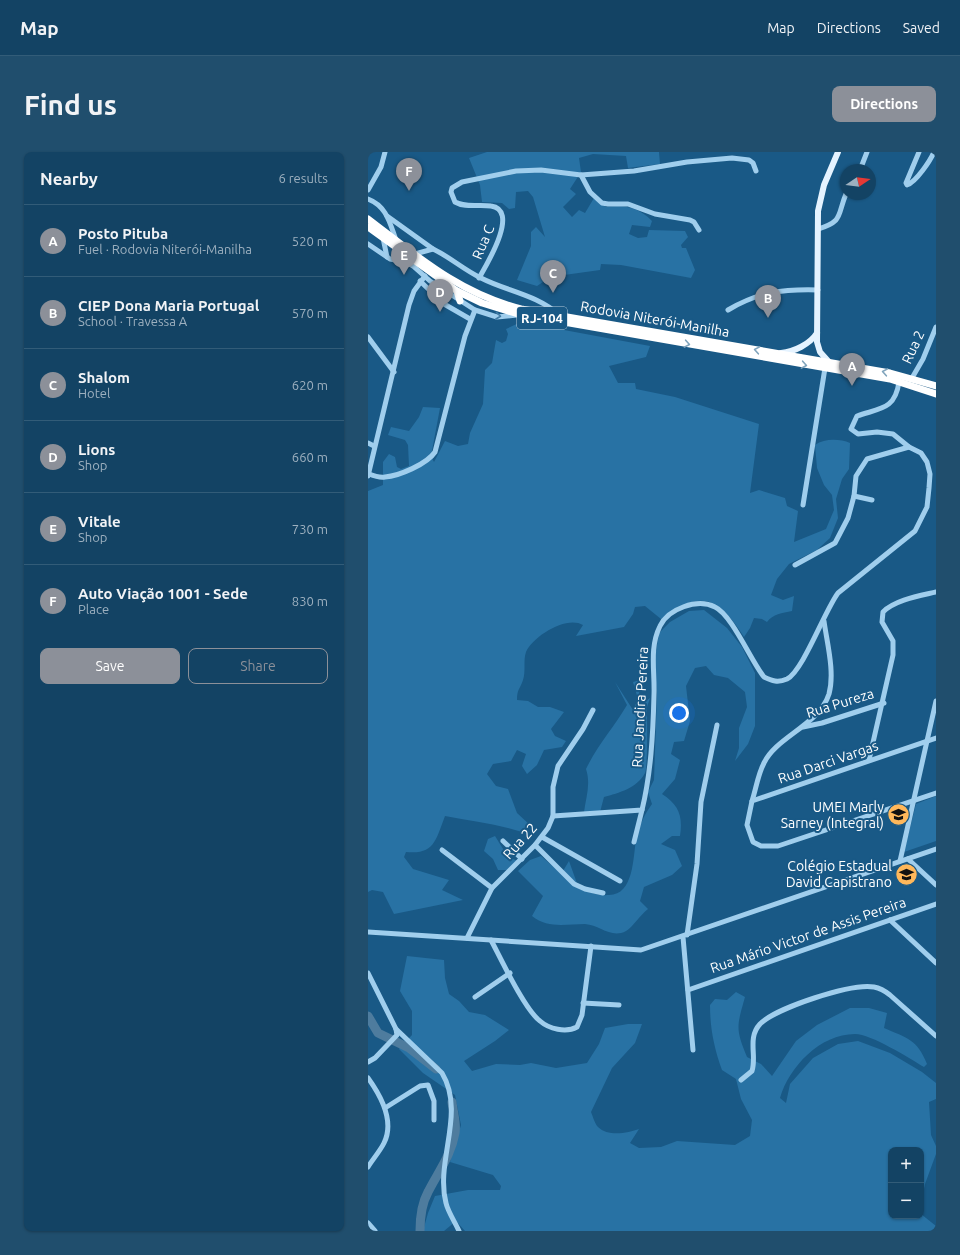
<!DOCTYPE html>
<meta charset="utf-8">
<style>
body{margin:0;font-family:Ubuntu,sans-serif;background:#204e6d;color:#f1f3f6}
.controls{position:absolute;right:12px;bottom:12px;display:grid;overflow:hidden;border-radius:8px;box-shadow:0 1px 3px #0004}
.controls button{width:36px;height:36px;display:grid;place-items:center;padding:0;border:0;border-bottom:1px solid #325c78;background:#134364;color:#f1f3f6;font:20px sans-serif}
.compass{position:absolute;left:472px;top:12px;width:36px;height:36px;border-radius:50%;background:#134364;box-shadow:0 1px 3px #0004;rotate:77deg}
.you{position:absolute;left:311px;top:561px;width:14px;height:14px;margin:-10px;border:3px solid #fff;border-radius:50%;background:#1a73e8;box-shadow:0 0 0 6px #1a73e833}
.badge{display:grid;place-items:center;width:26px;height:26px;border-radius:50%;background:#8c9099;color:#fff;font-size:13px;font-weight:700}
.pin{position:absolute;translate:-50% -33px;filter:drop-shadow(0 1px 2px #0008)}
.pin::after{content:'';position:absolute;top:21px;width:14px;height:12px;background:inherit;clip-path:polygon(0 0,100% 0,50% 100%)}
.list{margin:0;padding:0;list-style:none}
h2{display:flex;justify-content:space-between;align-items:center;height:52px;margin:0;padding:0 16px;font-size:17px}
h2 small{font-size:13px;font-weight:400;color:#9db0bf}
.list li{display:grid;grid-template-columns:26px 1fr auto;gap:12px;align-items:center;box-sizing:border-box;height:72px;padding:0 16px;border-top:1px solid #325c78}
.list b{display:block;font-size:15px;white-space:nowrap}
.list p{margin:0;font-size:13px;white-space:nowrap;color:#9db0bf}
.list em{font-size:13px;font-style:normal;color:#9db0bf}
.actions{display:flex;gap:8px;padding:12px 16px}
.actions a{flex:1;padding:9px 0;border:1px solid #8c9099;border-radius:8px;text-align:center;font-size:14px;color:#8c9099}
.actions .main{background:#8c9099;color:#fff}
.map{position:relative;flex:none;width:568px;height:1079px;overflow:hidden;border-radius:8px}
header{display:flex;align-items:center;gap:24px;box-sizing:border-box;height:56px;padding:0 20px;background:#134364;border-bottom:1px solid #325c78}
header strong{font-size:19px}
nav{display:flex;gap:22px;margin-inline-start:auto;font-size:14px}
.intro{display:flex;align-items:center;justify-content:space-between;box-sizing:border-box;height:96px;padding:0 24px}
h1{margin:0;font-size:28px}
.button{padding:10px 18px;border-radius:8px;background:#8c9099;color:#fff;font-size:14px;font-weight:700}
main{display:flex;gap:24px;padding:0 24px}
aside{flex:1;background:#134364;border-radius:8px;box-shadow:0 1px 3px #0004}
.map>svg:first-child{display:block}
.green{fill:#2872a4}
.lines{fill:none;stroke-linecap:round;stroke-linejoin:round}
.river{stroke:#4e7c9e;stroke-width:9}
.minor{stroke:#a0ceed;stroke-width:5}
.major{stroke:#e5f3ff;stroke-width:6}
.highway{stroke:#fff;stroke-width:7}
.oneway{stroke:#427ca5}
.oneway2{stroke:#80a4bc}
.labels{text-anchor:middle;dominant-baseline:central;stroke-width:4;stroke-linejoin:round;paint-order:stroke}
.shield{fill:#195986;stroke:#bacddb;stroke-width:1}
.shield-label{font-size:13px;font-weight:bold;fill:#fff}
.street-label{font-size:14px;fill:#fff;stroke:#195986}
.poi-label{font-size:14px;fill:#fff;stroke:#195986;text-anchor:end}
</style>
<header>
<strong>Map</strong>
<nav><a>Map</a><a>Directions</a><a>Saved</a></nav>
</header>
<div class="intro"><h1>Find us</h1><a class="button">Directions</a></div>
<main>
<aside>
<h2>Nearby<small>6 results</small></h2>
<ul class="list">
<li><span class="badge">A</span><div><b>Posto Pituba</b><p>Fuel · Rodovia Niterói-Manilha</p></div><em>520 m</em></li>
<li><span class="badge">B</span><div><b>CIEP Dona Maria Portugal</b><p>School · Travessa A</p></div><em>570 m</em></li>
<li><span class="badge">C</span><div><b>Shalom</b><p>Hotel</p></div><em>620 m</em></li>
<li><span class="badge">D</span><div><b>Lions</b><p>Shop</p></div><em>660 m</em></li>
<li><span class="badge">E</span><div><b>Vitale</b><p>Shop</p></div><em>730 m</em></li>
<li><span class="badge">F</span><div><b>Auto Viação 1001 - Sede</b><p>Place</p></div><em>830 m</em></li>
</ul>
<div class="actions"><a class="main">Save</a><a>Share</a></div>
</aside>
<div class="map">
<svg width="568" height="1079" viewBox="0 0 568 1079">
<rect width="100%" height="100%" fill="#195986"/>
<g class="green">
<path d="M119,0H291L292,12L260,16L258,4L225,2L211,6L213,20L202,37L208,42L195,55L204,65L211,58L217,61L226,46L238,55C258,53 270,55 284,69L282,75L264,73L261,82L270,86L279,85L281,78L317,79L320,85L313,93L314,96H318L327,118L323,126L253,113L233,112L232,118L189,124L188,128L175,130L169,134L149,128L163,94V80L168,75L177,85L165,45L160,39L148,40L147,56L141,57L134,51L114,50L112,33L101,6Z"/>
<path d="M153,170L282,194L278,205L241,214L250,231H267L268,237L307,245L391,272L382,341L391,338L417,346L419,354L430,359L426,390L458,377L466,358L464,343L456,333L449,316L447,293C457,286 472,287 482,291L481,317L474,327L468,347L470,366L462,386L449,398L421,412L409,427L403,443L415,448L426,444L424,459C414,461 405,462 399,470L394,467L386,466L382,476L376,485C350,445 334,437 293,467L277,454L267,455L265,462L256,475L208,484L215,473C199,463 165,484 158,500C155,508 158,519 155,528C152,537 149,537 149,548L160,549L170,555H182L196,560L183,577L187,584L198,589L194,595L176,598L169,613L159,622L154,614L158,602L149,598L143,609L125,612L119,622L128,634L140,637L149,661L162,673L154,680C129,672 103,669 77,664C68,687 67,703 38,700L36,705L45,717L81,728L74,738L95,748L26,762L15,740L4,738L0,740V339L15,333V310L21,302L27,305L29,315L33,317L41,314L40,293L37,288L20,283L23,275L41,279L51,265L55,255L72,256L63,304L66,310L77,289L90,294L100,292L102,281L115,252L117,218L124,211L128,188L134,191L138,189L140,182L138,177Z"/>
<path d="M336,458L359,476L374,495L387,521V574L380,592L367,609L371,596V576L379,555L377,540L360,526L346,523L338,514L327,516L318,534L322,569L316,589L306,590L303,602L312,608L307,627L294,642C311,653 315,664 312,684H304L293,692L307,698L314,714L304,723L276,735L272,749L280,757C272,763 265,775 258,779C243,787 232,773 217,772C198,772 180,777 164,764L175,744L150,719L162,708L173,704L189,718L195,719L201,709L211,737C221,740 231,744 241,743C266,743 265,705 268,688C271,674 276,663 284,652L280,640L286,628L289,541L286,512L291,481L302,470L321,459Z"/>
<path d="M272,528L275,532L271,541V555L282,546L279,555C279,566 280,615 277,621C269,636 251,641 236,645L232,660H216C218,645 223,632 218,617C229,594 246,575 259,553L247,530L265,558L270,547L265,530Z"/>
<path d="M568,644V689L536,700L548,652Z"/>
<path d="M127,684L140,705L150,709L139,718H130L125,707L116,699L120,687Z"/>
<path d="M39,804L76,808L77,826L81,842L91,849L101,860L117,863L141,878L127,889L96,909L104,919L128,912L152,913L163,911L188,916L219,911L231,892L237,876L260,872H274L267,891L244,916L223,960C225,965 227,972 230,975C240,985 260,981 271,977L262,991L271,996L293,995L309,989L367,993L382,984L384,968L373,947L368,927L354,918C346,896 342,876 342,853L347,847L359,848L368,840L377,845C369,874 367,876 379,905L393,912L404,924L428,889L449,873L482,856H501L519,861L516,876C539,886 549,887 559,912L556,915C541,906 503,882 487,882C452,882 421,915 412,946L418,951L422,932L445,906L470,892L490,889L522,901L554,920L568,931V947L561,950L563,983L568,994V1002L557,1032L553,1052V998H523V1064H553V1062L568,1074V1079H97L88,1069L76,1079H55L60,1061L67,1044L100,1038H132L133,1034L125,1023L82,1010L93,973L87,943L55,921L31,897L44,883V859L32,839Z"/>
</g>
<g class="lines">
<g class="river">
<path d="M0,864L10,881L41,896L68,917"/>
<path d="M52,1079C52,1066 54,1051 60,1040C70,1020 83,1004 87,981C89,972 85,960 84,950"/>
</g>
<g class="minor">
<path d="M551,0L538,31L539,33C548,30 562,9 566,0"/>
<path d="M492,18L499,0"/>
<path d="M213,23L222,40L234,51L240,52H260L287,62L322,68L326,70L331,78"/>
<path d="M0,38L13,15L17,0"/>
<path d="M0,47C19,54 22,72 28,88"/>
<path d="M19,64L65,97"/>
<path d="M450,77C476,69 469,63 478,42"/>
<path d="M15,86L19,105"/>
<path d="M0,92L22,107L38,110L45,114L62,129L107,158L129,165L149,163"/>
<path d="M47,102L65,97C82,105 96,118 113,126C138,139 170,143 191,163"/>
<path d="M111,126C119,112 152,58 123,54C111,52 97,56 87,50L83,40L84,36L94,30L148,19L173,18L213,23L266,19L319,10L364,6L381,8L385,11L388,19"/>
<path d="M52,129L76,152L102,167"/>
<path d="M360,158C390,140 415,137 450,138"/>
<path d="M0,185L26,220"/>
<path d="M544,226L555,207L568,175"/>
<path d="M0,291L6,294"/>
<path d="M1,322C6,324 11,326 17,325C31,324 59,312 67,300L97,184L107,158"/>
<path d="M0,324L41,153L46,139L57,124"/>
<path d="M486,344L504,348"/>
<path d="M435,353L457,216"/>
<path d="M427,413L467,391L480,366L486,344L488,324L499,307L541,295"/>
<path d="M435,575L454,571L516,551"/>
<path d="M568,586L384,649L379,673L385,690L393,694H410L568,641"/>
<path d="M501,608L525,503V489L514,470L515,460C527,448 551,444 568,440"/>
<path d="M384,649C388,637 390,622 396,611C408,585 451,573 461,542C467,520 459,491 456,469"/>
<path d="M185,664L274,658C283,621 285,582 286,543C287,520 281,496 292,474C300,457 329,446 347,455C364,463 383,509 396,525C404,529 410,531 419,527C435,519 457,458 470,441L547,379L559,355L561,336L562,322L559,310L553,301L541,295L525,282L509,280L490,282L483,277L489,264C512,256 527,258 531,230"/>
<path d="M174,685L252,729"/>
<path d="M135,689L154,707"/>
<path d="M266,690L274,658"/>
<path d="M167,693L206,732L217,737L235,741"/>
<path d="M74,698L124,736"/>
<path d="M540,707L568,733"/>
<path d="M532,709L568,549"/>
<path d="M522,768L568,811"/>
<path d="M0,780L273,798L568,697"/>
<path d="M319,783L329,712L333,650L349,573"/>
<path d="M315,785L325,898"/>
<path d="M99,786L124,736L167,693L180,676L185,664V635L190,614L215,577L225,558"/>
<path d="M123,788C133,807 157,858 172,869C181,877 198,881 209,875L214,863L223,794"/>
<path d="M0,821L28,877L29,883L7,906L0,910"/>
<path d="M320,838L568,752"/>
<path d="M107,845L142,821"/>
<path d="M215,851L251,853"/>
<path d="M28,877L74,921C98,961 67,1009 78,1051C80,1060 87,1070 91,1079"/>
<path d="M0,926C13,944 27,969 16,991C12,999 5,1007 0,1015"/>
<path d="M373,928L384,919C389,904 379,886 392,872C408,856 483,831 506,835C512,836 517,839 522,843L568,884"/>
<path d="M17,956L52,934L60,933L66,949V968"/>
<path d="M0,1071L7,1079"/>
</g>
<g class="major">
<path d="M413,201C426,200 442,192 449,181"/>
<path d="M461,210L452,200L449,190L450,59L456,33L470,0"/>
</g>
<g class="highway">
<path d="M0,67C50,105 91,141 153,157L522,221L568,234"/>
<path d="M0,75L89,139L114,151L150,162L522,227L568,242"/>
<path d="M89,139L92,149"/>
</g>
</g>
<defs><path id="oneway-chevron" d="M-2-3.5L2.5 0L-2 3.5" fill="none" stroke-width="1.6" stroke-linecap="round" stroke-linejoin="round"/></defs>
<use class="oneway" href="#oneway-chevron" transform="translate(130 164) rotate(6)"/>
<g class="oneway2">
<use href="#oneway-chevron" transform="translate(319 192) rotate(10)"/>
<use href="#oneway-chevron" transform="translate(389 198) rotate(-170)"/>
<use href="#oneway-chevron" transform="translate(436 213) rotate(10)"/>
<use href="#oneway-chevron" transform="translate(517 220) rotate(-170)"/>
</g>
<defs>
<symbol id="school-disc" viewBox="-11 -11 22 22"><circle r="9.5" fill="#ffb85b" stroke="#195986"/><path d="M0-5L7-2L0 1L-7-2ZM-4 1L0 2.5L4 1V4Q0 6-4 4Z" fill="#111"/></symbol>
</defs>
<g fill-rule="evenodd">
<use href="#school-disc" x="518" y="650" width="25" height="25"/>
<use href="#school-disc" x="526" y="710" width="25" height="25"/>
</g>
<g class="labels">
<rect class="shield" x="149" y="155" width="50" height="22" rx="3"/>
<g class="shield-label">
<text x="174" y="166">RJ-104</text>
</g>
<g class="street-label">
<text transform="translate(115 90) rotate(-67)">Rua C</text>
<text transform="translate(287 167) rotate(10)">Rodovia Niterói-Manilha</text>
<text transform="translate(545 195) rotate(-65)">Rua 2</text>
<text transform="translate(472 551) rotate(-17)">Rua Pureza</text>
<text transform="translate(272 555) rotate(-87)">Rua Jandira Pereira</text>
<text transform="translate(460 610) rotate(-19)">Rua Darci Vargas</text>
<text transform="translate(152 689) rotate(-48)">Rua 22</text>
<text transform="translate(440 783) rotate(-19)">Rua Mário Victor de Assis Pereira</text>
</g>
<g class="poi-label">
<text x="516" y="655">UMEI Marly<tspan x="516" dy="16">Sarney (Integral)</tspan></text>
<text x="524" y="714">Colégio Estadual<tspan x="524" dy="16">David Capistrano</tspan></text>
</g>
</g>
</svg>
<div class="controls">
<button>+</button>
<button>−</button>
</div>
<svg class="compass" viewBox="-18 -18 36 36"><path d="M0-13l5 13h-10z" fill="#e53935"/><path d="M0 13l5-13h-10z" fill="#9db0bf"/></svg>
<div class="you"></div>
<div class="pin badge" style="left:484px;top:234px">A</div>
<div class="pin badge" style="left:400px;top:166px">B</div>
<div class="pin badge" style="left:185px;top:141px">C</div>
<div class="pin badge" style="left:72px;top:160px">D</div>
<div class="pin badge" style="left:36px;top:123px">E</div>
<div class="pin badge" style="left:41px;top:39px">F</div>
</div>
</main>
